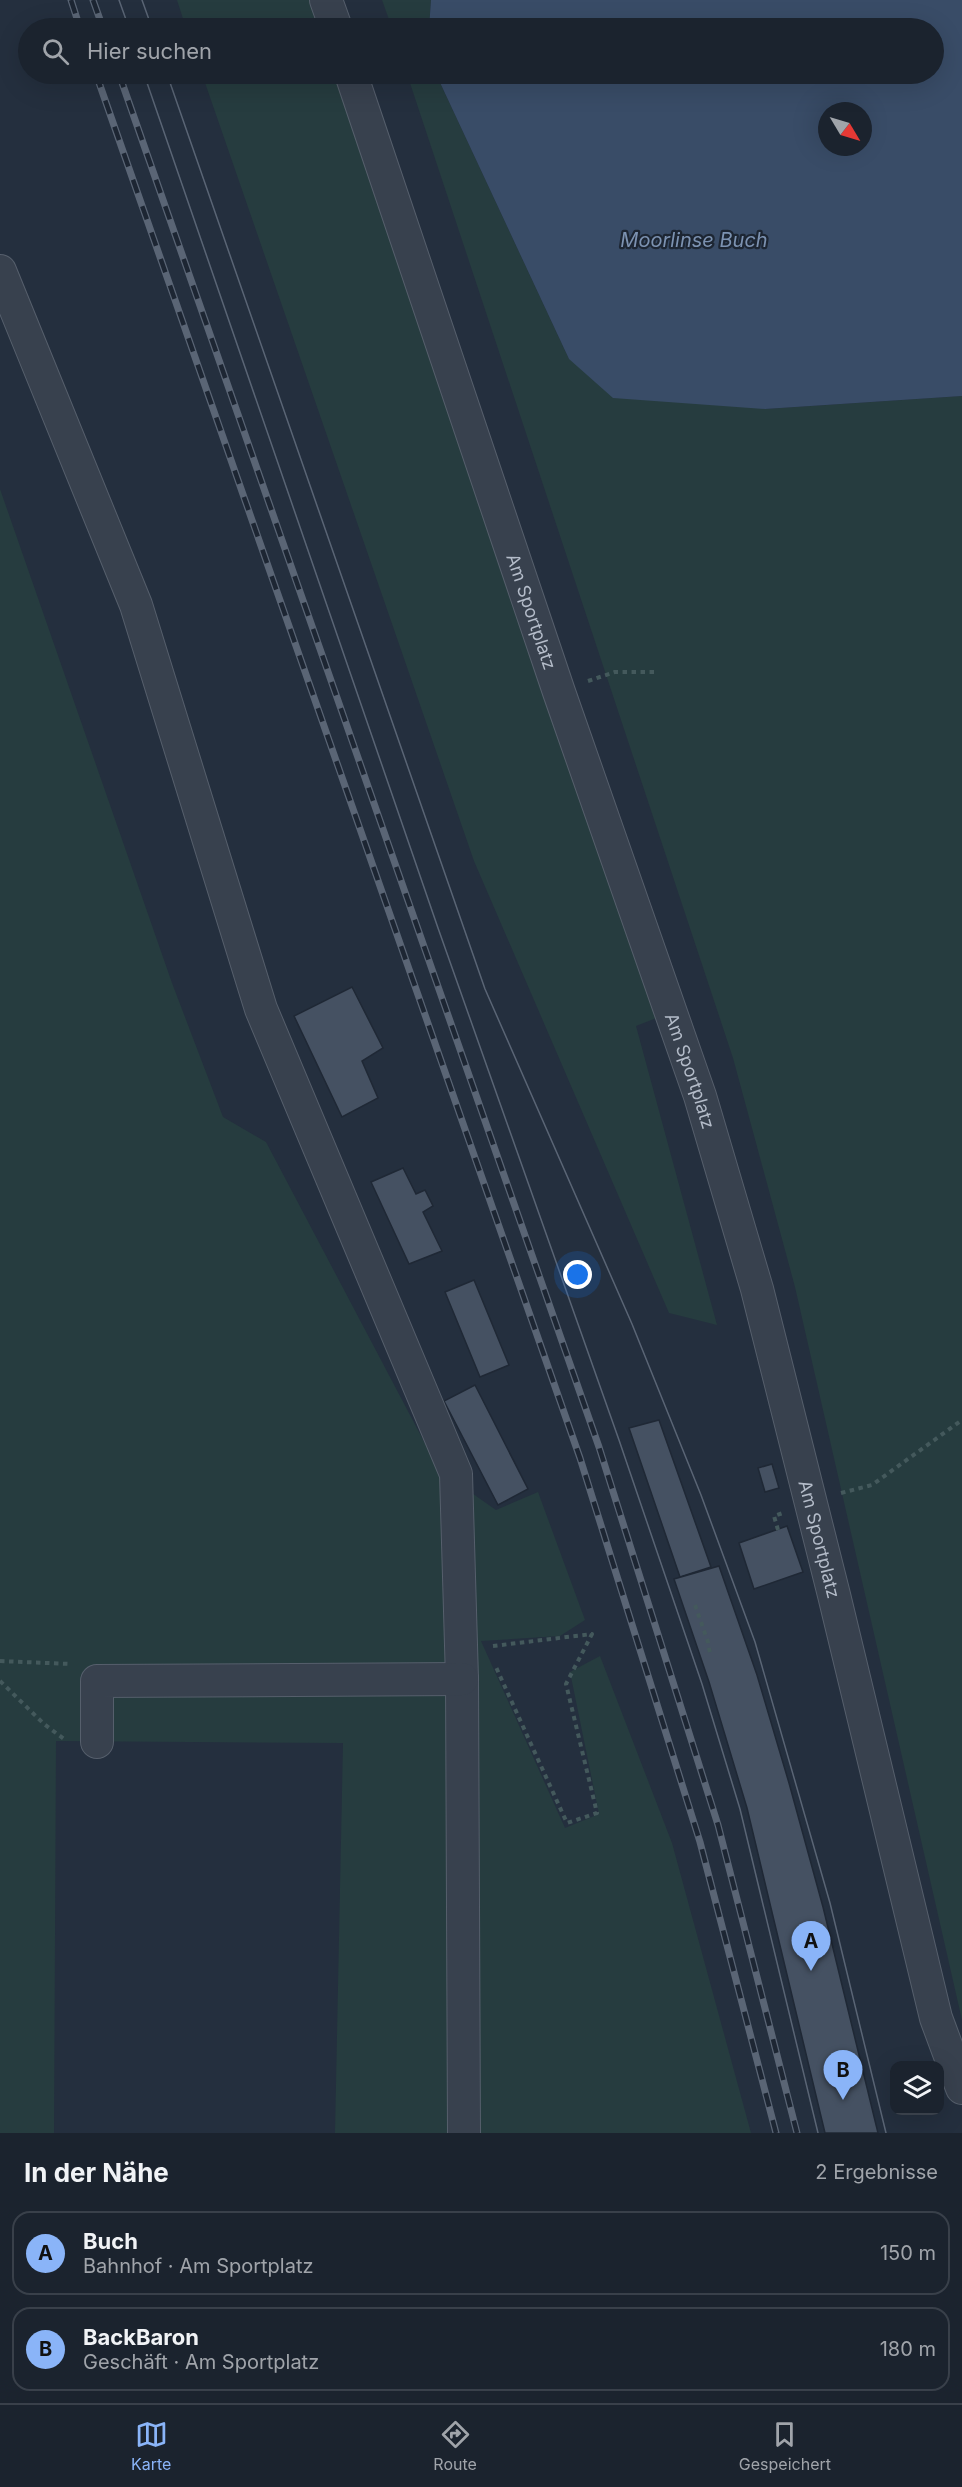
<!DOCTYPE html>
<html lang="de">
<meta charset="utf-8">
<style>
body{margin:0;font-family:Inter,sans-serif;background:#242b36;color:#f1f3f6}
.controls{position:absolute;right:18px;bottom:18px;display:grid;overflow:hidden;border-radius:12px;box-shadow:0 6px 24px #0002}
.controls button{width:54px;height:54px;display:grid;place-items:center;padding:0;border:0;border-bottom:2px solid #39404a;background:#1b232e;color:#f1f3f6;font:30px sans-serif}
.compass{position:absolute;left:818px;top:102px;width:54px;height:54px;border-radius:50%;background:#1b232e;box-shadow:0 6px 24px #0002;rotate:128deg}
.you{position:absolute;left:578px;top:1275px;width:21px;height:21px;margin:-15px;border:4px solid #fff;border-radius:50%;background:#1a73e8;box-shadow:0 0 0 9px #1a73e833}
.badge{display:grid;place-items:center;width:39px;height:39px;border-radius:50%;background:#8ab4f8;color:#111;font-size:20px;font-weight:700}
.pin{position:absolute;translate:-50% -50px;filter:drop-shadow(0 2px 3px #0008)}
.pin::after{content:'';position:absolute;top:32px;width:21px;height:18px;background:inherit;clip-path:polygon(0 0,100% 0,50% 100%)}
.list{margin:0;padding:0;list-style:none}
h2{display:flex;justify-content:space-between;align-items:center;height:78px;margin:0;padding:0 24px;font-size:26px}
h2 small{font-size:20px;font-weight:400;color:#a0a4aa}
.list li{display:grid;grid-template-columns:39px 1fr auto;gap:18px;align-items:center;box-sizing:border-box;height:84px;margin:0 12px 12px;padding:0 12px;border:2px solid #39404a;border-radius:18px}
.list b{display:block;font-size:22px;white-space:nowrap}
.list p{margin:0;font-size:20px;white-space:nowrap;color:#a0a4aa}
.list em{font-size:20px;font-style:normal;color:#a0a4aa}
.icon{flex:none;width:33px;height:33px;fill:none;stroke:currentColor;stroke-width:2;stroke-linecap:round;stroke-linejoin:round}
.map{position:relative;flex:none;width:962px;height:2133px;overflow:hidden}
.search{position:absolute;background:#1b232e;box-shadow:0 6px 24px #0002;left:18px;right:18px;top:18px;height:66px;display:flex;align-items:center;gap:15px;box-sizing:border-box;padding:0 21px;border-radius:33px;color:#a0a4aa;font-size:22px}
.sheet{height:270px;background:#1b232e}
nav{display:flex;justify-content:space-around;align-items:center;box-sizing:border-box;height:84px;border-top:2px solid #39404a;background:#1b232e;font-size:16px;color:#a0a4aa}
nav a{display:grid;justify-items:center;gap:3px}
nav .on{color:#8ab4f8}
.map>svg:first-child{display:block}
.green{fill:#263c3f}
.water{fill:#394c67;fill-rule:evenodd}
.building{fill:#455162;stroke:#1f2835;stroke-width:1.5}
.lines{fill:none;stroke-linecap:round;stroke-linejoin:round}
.minor-casing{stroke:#565f6c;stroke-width:34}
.path{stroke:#44595c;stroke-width:4;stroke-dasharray:4.5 4.5;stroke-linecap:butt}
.minor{stroke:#38414e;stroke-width:32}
.tram{stroke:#5a6575;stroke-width:1.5}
.rail-casing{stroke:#5a6575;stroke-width:7}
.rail{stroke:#1d2633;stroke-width:4.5;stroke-dasharray:14;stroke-linecap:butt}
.labels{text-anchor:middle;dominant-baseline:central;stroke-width:4.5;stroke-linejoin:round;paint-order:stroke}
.street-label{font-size:18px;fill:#b4bcc9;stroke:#1d2633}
.water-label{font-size:20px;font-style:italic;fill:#7c92b1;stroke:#1d2633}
</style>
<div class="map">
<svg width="962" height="2133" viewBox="0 0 962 2133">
<rect width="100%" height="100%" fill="#242f3e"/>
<g class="green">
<path d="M177,0H313L323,28H186Z"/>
<path d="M382,0H431L429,28H392Z"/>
<path d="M202,74H338L659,1017L636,1026L717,1325L669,1313L474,861Z"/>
<path d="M407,74H436L569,359L765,409L962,396V2020L795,1287L733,1058Z"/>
<path d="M0,489L172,983L223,1117L266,1142L439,1470L496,1510L538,1492L585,1620L560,1636L481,1641L565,1828L599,1814L570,1672L600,1656L672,1843L751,2133H335L343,1743L56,1741L54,2133H0Z"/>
</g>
<path class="water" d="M431,0H962V396L765,409L613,398L569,359L436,74H934V28H429ZM827,111H863V147H827Z"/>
<g class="building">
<path d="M352,987L383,1048L362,1061L378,1098L342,1117L294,1016Z"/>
<path d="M403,1168L416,1194L425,1190L433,1206L423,1212L442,1251L409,1264L371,1182Z"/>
<path d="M474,1280L509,1365L480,1377L445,1292Z"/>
<path d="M475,1385L528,1489L498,1505L444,1401Z"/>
<path d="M659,1420L711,1567L680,1577L629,1428Z"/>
<path d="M772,1464L779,1488L765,1492L758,1468Z"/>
<path d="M787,1526L803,1572L754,1589L739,1543Z"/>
<path d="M719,1566L757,1675L789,1783L823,1907L878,2133H825L747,1808L709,1682L674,1579Z"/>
</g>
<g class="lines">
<defs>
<g id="minor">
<path d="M326,0L336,28"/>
<path id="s1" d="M351,74L559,692L700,1096L757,1289L834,1595L936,2018L962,2088"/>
<path d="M0,271L136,605L261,1009L456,1474L462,1679L464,2133"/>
<path d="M97,1742V1681L462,1679"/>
</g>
</defs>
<use href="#minor" class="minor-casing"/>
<g class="path">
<path d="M588,681L615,672H655"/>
<path d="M841,1493L872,1485L962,1420"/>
<path d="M778,1530L774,1516L783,1513"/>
<path d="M695,1605L708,1642L710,1654"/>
<path d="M493,1646L592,1634L566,1684L597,1813L567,1823L495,1665"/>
<path d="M0,1661L71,1664"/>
<path d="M0,1681L44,1724L64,1739"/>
</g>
<use href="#minor" class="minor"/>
<g class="tram">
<path d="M119,0L129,28"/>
<path d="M142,0L152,28"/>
<path d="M144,74L438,928L619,1440L702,1684L740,1809L818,2133"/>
<path d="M167,74L485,989L632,1324L701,1495L755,1642L830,1903L886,2133"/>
</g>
<defs>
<g id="rail">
<path d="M71,0L80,28"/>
<path d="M93,0L103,28"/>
<path d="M96,74L580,1458L700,1842L776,2133"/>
<path d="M119,74L599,1447L718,1825L797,2133"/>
</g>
</defs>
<use href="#rail" class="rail-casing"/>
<use href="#rail" class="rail"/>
</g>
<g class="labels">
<g class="street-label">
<text stroke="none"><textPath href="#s1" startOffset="567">Am Sportplatz</textPath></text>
<text stroke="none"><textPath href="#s1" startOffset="1053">Am Sportplatz</textPath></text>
<text stroke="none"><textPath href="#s1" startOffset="1539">Am Sportplatz</textPath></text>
</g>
<g class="water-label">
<text x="694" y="240">Moorlinse Buch</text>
</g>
</g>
</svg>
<div class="controls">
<button><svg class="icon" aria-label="layers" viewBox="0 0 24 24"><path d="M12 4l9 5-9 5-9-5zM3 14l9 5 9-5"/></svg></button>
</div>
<svg class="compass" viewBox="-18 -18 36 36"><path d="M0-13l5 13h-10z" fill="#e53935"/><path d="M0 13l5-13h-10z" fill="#a0a4aa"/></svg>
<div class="you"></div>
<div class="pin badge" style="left:811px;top:1971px">A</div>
<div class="pin badge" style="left:843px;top:2100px">B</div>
<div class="search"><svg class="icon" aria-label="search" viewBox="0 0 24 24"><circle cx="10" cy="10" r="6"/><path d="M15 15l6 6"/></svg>Hier suchen</div>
</div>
<section class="sheet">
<h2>In der Nähe<small>2 Ergebnisse</small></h2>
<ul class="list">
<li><span class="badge">A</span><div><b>Buch</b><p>Bahnhof · Am Sportplatz</p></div><em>150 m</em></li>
<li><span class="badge">B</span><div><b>BackBaron</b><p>Geschäft · Am Sportplatz</p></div><em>180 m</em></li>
</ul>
</section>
<nav>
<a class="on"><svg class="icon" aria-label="map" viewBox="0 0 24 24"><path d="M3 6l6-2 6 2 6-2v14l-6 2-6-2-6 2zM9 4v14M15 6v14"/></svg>Karte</a>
<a><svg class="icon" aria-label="directions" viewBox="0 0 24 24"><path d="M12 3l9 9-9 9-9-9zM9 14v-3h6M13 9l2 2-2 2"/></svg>Route</a>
<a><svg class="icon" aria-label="saved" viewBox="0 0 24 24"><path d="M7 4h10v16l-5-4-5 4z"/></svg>Gespeichert</a>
</nav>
